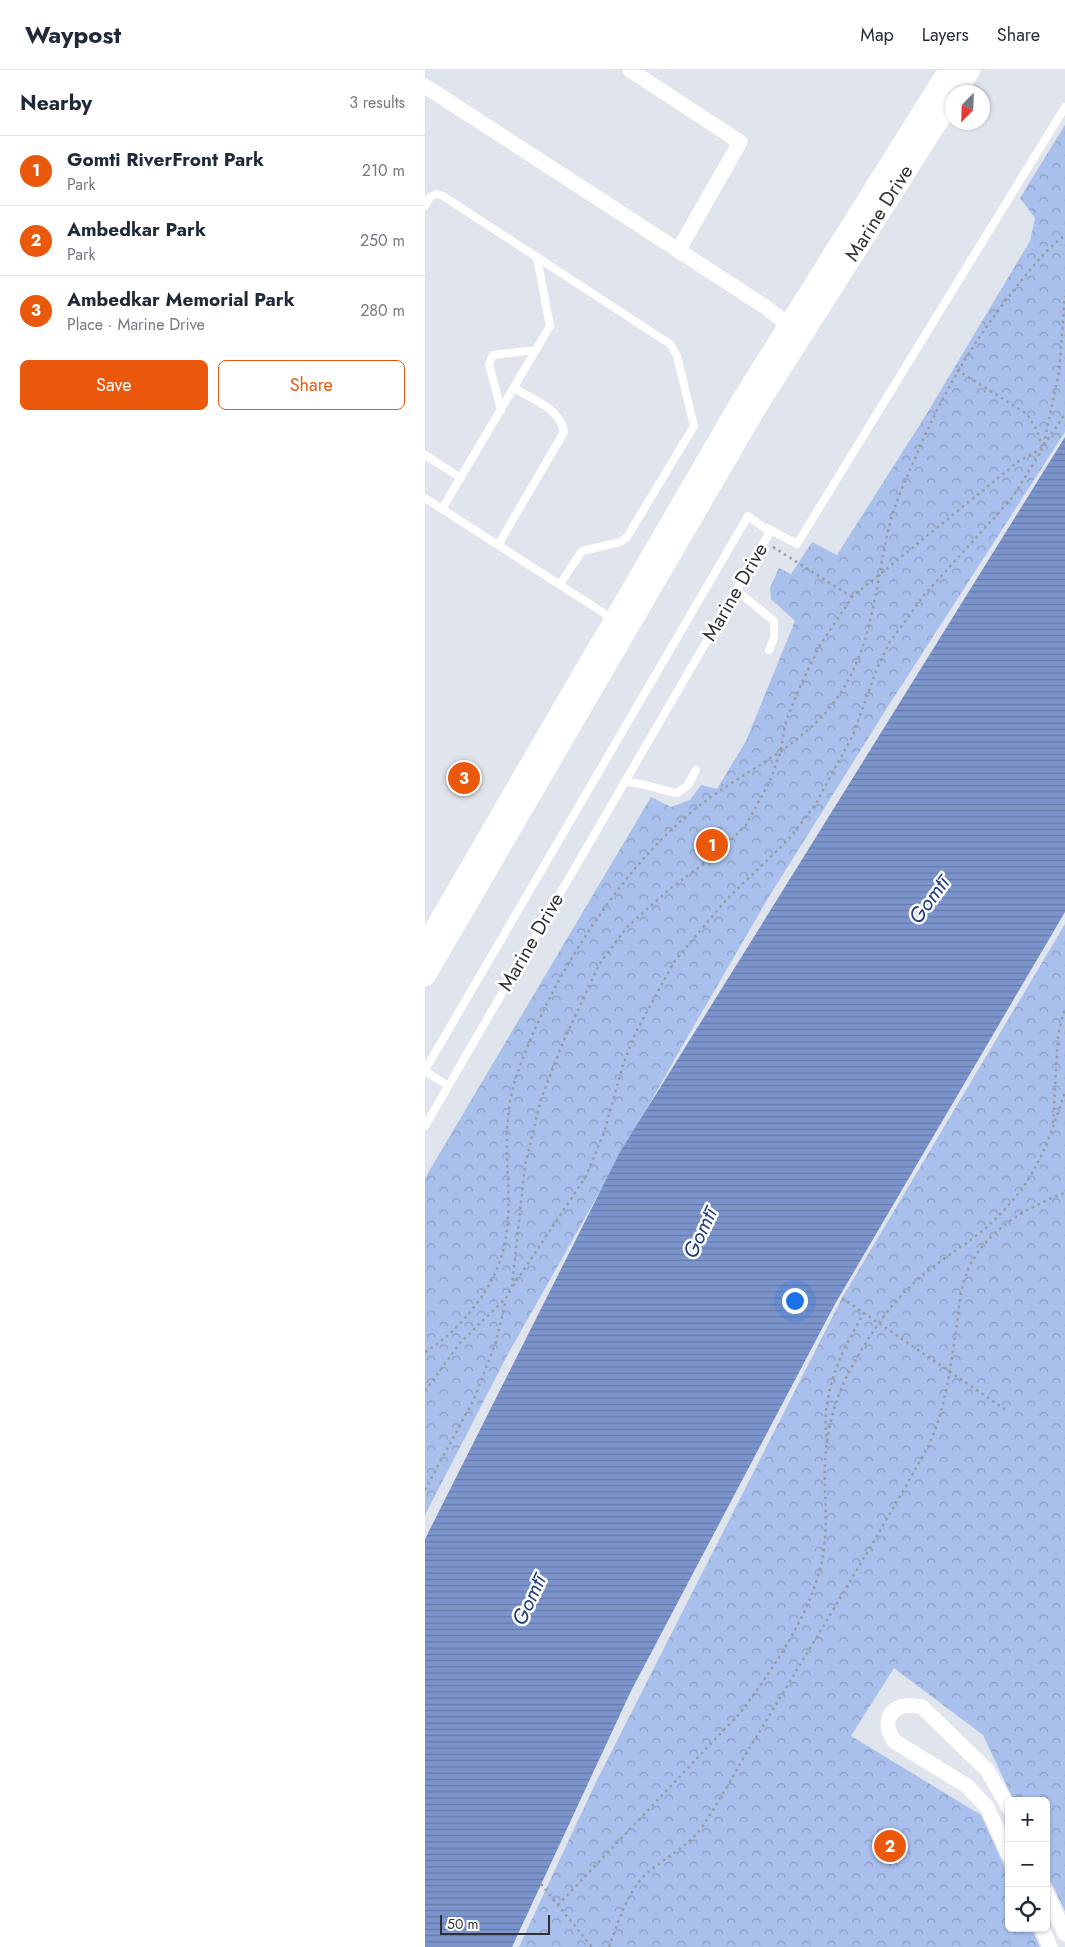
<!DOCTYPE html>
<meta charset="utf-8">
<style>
body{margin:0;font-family:Jost,sans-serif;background:#f6f6f7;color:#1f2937}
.controls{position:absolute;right:15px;bottom:15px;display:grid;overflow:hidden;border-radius:8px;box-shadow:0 1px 4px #0004}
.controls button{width:45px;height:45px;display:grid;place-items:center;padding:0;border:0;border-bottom:1px solid #e0e1e3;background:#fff;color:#1f2937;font:25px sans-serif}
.compass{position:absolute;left:520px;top:15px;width:45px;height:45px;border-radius:50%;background:#fff;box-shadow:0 1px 4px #0004;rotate:203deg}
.scale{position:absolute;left:15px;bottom:12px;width:110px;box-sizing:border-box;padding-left:5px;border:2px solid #2f3134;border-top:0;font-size:14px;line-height:18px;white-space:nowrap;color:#2f3134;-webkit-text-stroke:4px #fff;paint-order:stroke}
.you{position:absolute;left:369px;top:1230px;width:18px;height:18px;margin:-12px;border:4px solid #fff;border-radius:50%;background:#1a73e8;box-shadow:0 0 0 8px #1a73e833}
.badge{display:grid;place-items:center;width:32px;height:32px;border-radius:50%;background:#ea580c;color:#fff;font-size:16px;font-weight:700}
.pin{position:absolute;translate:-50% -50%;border:2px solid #fff;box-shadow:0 1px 5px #0006}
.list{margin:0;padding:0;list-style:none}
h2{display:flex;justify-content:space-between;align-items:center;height:65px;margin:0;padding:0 20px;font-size:21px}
h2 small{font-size:16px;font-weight:400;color:#747a83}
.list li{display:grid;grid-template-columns:32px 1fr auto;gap:15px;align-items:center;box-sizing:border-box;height:70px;padding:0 20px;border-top:1px solid #e0e1e3}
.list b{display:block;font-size:19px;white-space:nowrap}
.list p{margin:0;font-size:16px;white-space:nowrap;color:#747a83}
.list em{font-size:16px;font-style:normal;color:#747a83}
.actions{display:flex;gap:10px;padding:15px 20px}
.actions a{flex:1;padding:11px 0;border:1px solid #ea580c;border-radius:8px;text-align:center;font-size:18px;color:#ea580c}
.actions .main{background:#ea580c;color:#fff}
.icon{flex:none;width:28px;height:28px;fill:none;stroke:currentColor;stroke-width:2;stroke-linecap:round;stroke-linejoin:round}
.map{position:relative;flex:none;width:640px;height:1877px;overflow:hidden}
header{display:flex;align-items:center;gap:30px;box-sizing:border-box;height:70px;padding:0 25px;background:#fff;border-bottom:1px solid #e0e1e3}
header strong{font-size:24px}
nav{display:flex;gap:28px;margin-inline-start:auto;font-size:18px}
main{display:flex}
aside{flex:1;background:#fff}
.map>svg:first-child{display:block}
.forest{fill:url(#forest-crowns)}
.water{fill:url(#water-rules)}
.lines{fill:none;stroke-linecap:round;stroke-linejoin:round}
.path{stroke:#979ba0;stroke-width:2.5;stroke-dasharray:2.5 4;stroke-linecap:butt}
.lane{stroke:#fff;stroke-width:8}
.street{stroke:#fff;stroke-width:15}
.secondary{stroke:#fff;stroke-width:21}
.labels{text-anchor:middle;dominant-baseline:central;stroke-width:5;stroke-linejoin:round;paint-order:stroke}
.street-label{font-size:20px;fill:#2f3134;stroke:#fff}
.water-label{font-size:21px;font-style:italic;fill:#213d7f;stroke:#fff}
</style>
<header>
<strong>Waypost</strong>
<nav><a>Map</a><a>Layers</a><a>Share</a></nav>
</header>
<main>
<aside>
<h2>Nearby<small>3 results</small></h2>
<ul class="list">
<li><span class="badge">1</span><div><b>Gomti RiverFront Park</b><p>Park</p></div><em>210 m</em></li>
<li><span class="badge">2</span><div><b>Ambedkar Park</b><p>Park</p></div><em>250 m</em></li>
<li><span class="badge">3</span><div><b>Ambedkar Memorial Park</b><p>Place · Marine Drive</p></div><em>280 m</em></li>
</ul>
<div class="actions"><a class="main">Save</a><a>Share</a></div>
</aside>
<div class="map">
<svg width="640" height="1877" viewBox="0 0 640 1877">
<defs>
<pattern id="forest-crowns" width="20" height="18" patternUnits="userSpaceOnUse" patternTransform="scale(1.25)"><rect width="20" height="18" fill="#a9bfec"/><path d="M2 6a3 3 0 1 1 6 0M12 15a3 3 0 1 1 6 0" fill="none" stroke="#8a9cc0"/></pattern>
<pattern id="water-rules" width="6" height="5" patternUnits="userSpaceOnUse" patternTransform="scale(1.25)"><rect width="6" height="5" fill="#7b94cb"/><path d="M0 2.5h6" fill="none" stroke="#6579a6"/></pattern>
</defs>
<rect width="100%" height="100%" fill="#e0e4ec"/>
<g class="forest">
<path d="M640,55V362L462,638L345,825L259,973L83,1284L0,1445V1108L226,727L246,737L265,730L276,715L292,719L321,671L370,551L346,529L345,518L354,498L366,504L387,472L412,485L501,345L605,171L610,148L595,128Z"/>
<path d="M640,854V1841L621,1801V1731H589L558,1665L469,1598L426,1666L556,1745L584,1807V1858H606L615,1877H94L170,1714L417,1228Z"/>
</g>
<path class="water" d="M640,367V842L410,1234L206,1621L87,1877H0V1469L195,1082Z"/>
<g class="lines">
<g class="path">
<path d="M532,300L602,344L612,360L617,376"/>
<path d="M619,375L640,344"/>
<path d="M348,477L427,527"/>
<path d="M628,1053L633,965L640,938"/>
<path d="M88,1216L160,1108L179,1063L198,995L211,962L249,892L302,829L363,770L390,735L428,665L451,601L464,573L500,524L587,428L617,380"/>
<path d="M417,1228L581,1340"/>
<path d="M0,1282C20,1270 35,1255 49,1237C111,1160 65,1091 90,1011C120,917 193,801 270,739C317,701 377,678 412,628C450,575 450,510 466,449C472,428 482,407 491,386C515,329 543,280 581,230C599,207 617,183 640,165"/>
<path d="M0,1321L35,1273L81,1228L87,1217L100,1095L116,1029L138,972L174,895L202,857L246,818L293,783L321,755L345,711L355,683L361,651L374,619L395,575L427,527L594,391L618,378L634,302L640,226"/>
<path d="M402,1373C395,1325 415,1283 439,1243"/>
<path d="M0,1420L49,1329L71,1272L81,1230"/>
<path d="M116,1814L167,1877"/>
<path d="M133,1835L315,1643C351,1595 396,1530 400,1469C402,1444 399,1419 400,1393C401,1364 409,1332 422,1306C439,1273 462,1237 490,1212C510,1193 535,1179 556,1162C570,1151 582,1137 593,1124C617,1094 628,1057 640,1022"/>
<path d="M184,1877C193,1853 201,1825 219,1806C238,1788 261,1779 277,1757C296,1729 312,1698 330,1669C389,1572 448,1475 504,1375C520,1340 525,1299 531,1261C534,1242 534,1223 541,1205C556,1163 601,1137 640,1123"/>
</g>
<g class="lane">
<path d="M0,136L5,127L11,124L18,126L245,274L252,286L269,356L202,467L195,472L157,481L135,514"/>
<path d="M76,340L64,294L68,285L111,280"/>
<path d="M0,385L36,408"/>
<path d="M0,428L188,549"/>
<path d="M17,439L125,256L112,187"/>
<path d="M342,458L372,474L640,37"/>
<path d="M73,475L139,362C136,339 107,329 89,318"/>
<path d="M311,520L349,551V568L344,580"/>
<path d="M199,712C218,712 234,720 252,723L263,715L271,700"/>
<path d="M0,1000L323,446L345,462L0,1056"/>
<path d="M0,1001L23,1016"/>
</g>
<g class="street">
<path d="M205,0L315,72L253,181"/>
<path d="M0,16L342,238L364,256"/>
<path d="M584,1738L562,1700L497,1637C471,1630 453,1647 469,1671L542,1716L562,1737L584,1785"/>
<path d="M621,1822L640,1864"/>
<path d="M617,1858L625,1877"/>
</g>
<g class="secondary">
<path d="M531,22L545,0"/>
<path d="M0,876L316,332L524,0"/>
<path d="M0,906L329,341L528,27"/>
</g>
</g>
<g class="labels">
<g class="street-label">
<text transform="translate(454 143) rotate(-58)">Marine Drive</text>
<text transform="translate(310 522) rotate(-60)">Marine Drive</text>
<text transform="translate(106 872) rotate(-60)">Marine Drive</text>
</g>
<g class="water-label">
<text transform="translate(504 830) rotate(-54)">Gomtī</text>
<text transform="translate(275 1163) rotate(-65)">Gomtī</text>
<text transform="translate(104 1530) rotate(-65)">Gomtī</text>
</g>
</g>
</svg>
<div class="controls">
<button>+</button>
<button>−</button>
<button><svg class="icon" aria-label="locate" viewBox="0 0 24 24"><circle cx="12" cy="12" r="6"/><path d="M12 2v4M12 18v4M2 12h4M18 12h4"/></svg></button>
</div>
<svg class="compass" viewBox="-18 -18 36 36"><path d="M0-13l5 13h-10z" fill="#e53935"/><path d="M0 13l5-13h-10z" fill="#747a83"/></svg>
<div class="scale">50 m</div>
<div class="you"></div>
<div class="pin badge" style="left:287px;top:775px">1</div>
<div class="pin badge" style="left:465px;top:1776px">2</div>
<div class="pin badge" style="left:39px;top:708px">3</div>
</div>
</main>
